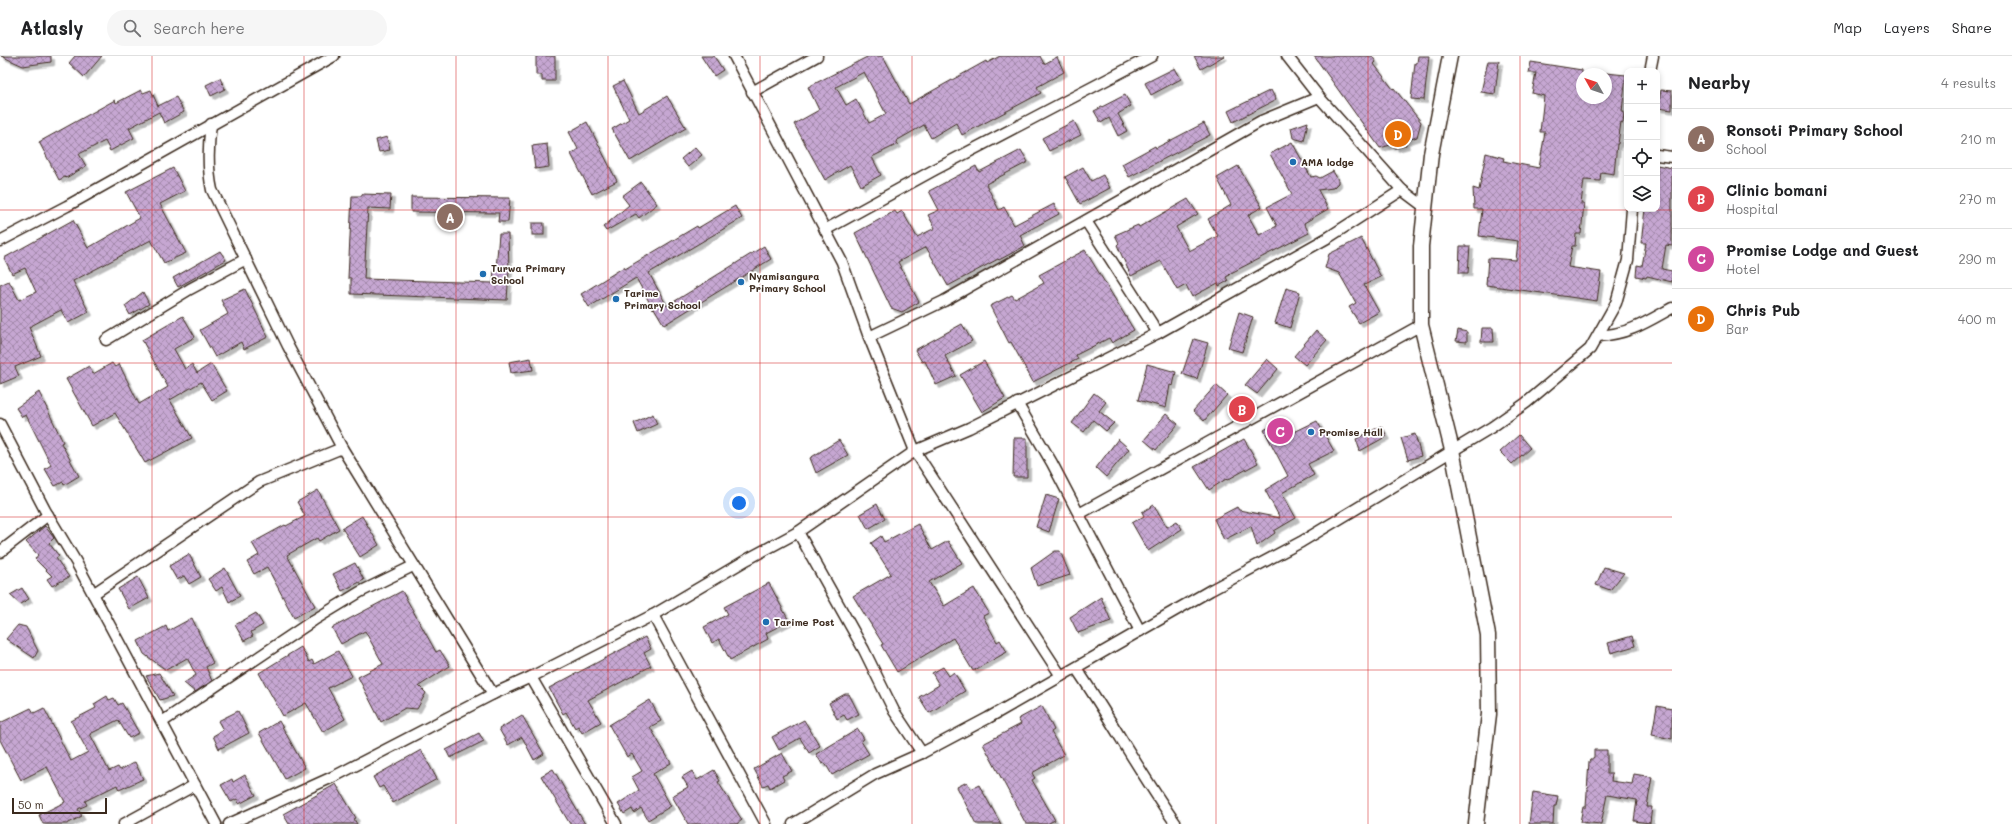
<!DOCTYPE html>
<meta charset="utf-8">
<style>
body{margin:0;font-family:Mali,sans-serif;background:#f6f6f6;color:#202124}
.controls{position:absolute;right:12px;top:12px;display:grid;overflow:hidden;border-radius:8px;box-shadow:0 2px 6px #0003}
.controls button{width:36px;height:36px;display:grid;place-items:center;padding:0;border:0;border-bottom:1px solid #e0e0e0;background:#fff;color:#202124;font:20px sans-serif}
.compass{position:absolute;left:1576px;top:12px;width:36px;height:36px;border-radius:50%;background:#fff;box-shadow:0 2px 6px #0003;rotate:310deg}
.scale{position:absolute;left:12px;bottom:10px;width:95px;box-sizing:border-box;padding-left:4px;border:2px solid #3b2a1e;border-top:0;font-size:11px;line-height:14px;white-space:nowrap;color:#3b2a1e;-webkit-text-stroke:3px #fff;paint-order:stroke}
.you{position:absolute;left:739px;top:447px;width:14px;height:14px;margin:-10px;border:3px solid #fff;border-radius:50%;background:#1a73e8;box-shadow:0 0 0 6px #1a73e833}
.badge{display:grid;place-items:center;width:26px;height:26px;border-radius:50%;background:#1f6fb2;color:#fff;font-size:13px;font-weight:700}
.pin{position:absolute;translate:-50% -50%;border:2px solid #fff;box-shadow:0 1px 4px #0006}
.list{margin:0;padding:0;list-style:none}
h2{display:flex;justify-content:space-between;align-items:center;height:52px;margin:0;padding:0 16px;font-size:17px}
h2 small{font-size:13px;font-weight:400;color:#757577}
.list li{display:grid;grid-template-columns:26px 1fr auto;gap:12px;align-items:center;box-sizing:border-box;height:60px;padding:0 16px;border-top:1px solid #e0e0e0}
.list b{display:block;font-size:15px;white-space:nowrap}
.list p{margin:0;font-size:13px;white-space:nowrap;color:#757577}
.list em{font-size:13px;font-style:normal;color:#757577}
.icon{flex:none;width:22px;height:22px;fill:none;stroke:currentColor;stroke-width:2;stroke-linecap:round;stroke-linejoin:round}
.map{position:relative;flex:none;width:1672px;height:768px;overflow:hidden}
header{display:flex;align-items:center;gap:24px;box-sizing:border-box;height:56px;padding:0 20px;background:#fff;border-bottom:1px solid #e0e0e0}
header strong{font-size:19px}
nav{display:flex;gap:22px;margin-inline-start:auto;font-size:14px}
.search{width:280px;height:36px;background:#f6f6f6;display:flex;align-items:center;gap:10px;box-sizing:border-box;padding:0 14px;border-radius:22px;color:#757577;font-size:15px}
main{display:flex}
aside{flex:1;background:#fff}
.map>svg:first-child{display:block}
.building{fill:url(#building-cross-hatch);stroke:#3b2a1e;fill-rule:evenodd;filter:url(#shadow)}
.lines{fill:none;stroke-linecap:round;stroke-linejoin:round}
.minor-casing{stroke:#3b2a1e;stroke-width:13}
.secondary-casing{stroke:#3b2a1e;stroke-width:17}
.minor{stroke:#fff;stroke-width:10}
.secondary{stroke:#fff;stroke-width:14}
.grid{fill:none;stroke:#d62828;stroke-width:1;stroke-opacity:0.55}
.poi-dot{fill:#1f6fb2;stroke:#fff;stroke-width:1.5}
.labels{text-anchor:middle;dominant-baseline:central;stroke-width:3.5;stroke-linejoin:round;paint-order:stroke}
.poi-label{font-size:10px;font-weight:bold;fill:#3b2a1e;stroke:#fff;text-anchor:start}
</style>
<header>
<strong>Atlasly</strong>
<div class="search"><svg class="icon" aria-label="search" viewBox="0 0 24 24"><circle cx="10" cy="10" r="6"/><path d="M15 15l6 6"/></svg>Search here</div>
<nav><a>Map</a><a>Layers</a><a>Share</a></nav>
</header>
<main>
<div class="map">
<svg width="1672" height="768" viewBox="0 0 1672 768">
<defs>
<pattern id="building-cross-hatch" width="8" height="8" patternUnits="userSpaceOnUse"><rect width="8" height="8" fill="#c6a7d2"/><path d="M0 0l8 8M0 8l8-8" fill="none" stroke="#a288aa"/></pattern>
<filter id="shadow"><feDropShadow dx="3.5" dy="3.5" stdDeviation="0" flood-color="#0004"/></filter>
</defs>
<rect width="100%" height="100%" fill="#fff"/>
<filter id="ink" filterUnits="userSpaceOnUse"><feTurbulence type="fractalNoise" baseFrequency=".025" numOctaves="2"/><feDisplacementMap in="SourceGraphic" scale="8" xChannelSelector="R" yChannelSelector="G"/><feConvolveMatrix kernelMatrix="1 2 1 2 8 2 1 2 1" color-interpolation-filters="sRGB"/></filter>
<g filter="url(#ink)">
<g class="building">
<path d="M1,0H51V6L23,10Z"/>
<path d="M75,0H102L84,21L69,7Z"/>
<path d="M536,0H555V25H542V19H536Z"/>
<path d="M701,0H714L723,14L714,20Z"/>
<path d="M869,0H883L909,48L986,5L987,7L1000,0H1040L1044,8L1057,1L1064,16L1037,31L1041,37L962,79L956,67L931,82L924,69L896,85L898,88L872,101L881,119L861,130L850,109L825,124L794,68L819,54L808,31ZM864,16L886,58L869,67L856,43L846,49L836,31Z"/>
<path d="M1194,0H1224L1201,13Z"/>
<path d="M1314,0H1372L1376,6L1374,8L1393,33L1394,32L1421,66L1417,81L1405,85L1406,89L1395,92L1394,88L1380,92Z"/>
<path d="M1418,0H1429L1424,44L1411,43L1415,7H1417Z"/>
<path d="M1488,5H1499L1495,38L1481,36Z"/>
<path d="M1531,6L1582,14V42H1606V17L1626,19L1622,56H1624L1623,67L1621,66L1618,88H1617L1614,118L1601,116L1600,125L1584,124L1581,148H1584L1581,178H1576L1575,190H1572L1568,211L1601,216L1597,245L1486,229L1488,202L1516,204L1518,185L1479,180L1482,153H1474L1473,132L1479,134L1486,97L1504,102L1503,105L1539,112L1545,76H1540L1544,40L1532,37L1536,17H1529Z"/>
<path d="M1175,12L1181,23L1151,39L1145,27Z"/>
<path d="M220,22L225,33L211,40L206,29Z"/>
<path d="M623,25L639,57L667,40L686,72L630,105L612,73L629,63L613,30Z"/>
<path d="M141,34L143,37L151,34L158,50L176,41L184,56L164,67L159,56L129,72L134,82L110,95L105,85L79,98L86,110L66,122L65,121L59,124L39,86L115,44L116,47Z"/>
<path d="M1271,34L1276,44L1233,66L1228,55Z"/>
<path d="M1661,34L1672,35V54L1658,52Z"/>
<path d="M1125,39L1131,50L1118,58L1127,75L1118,80L1109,62L1101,67L1094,55Z"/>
<path d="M1074,65L1081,79L1049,95L1042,82Z"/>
<path d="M587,66L617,125L592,138L571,98L578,93L569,76Z"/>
<path d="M1308,66L1304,85L1293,82L1291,72Z"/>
<path d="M1204,67L1210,79L1129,121L1122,108L1155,90L1156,92Z"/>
<path d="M387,81L390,94L379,96L376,84Z"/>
<path d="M1292,86L1311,121L1316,120L1320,122L1333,115L1338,124V127L1333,132L1318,134L1328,153L1304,167L1309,177L1229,218L1230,219L1226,221L1228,225L1219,230L1218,227L1192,241L1186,229L1177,234L1161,205L1131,220L1117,189L1119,187L1115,179L1138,169L1139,171L1188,143L1198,158L1176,171L1189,195L1218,180L1208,163L1231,149L1217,122L1238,110L1262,151L1248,159L1259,179L1277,170L1267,151L1292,138L1270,98Z"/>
<path d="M547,88L549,111L535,113L532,90Z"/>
<path d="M695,91L702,99L688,111L681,103Z"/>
<path d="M1021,94L1028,106L986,128L999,154L1004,151L1014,169L1054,148L1059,158L1020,179L1025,190L999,204L998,203L948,230L926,191L898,206L919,246L902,256L891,252L855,177L895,155L897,158L902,155L917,181L935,172L928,159L939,154L929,135L976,110L979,116Z"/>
<path d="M1657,109L1672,112V190L1666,189L1662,213L1672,215V226L1647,220L1646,222L1636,220L1637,209L1642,210L1646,187H1641L1645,153H1657Z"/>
<path d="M1083,111L1091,125L1103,119L1110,132L1080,148L1065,121Z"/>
<path d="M173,112L185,135L160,148L186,197L164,207L151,184L73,225L89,256L68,267L61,254L29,271L41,300L15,311L19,320L0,328V229L9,225L19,244L36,236L25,212L12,218L4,202L73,164L88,192L140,162L126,136Z"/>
<path d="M641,126L657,148L639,162L636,158L606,175L603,171L629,149L622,140Z"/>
<path d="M362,138L391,139L390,153L368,152L364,223L493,227L494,213H496L499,178H508L509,214L507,244L351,238V222H348L352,140H362Z"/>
<path d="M411,141L510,142L508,166H498L499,157L411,156Z"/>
<path d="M735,150L742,162L649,217L667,250L764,190L771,203L664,269L654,252L653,253L636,222L589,251L581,238L624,211L625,213L697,170L698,172Z"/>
<rect x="532" y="167" width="12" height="12"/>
<path d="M1361,182L1381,221L1364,229L1379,256L1359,267L1349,251L1356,247L1339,217L1325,212L1329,198Z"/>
<path d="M1460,190H1470L1468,217H1459Z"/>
<path d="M1085,194L1134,274L1112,287L1109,282L1076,299L1078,303L1033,326L1011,286L1009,287L990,250L1012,239L1015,243L1044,227L1039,219Z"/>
<path d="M220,195L226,204L178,231L173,222Z"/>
<path d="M1286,232L1300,236L1290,272L1275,267Z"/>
<path d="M245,233L268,281L244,293L241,286L215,301L200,274L228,258L221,244Z"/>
<path d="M143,236L149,248L130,259L125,250Z"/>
<path d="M1239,256L1253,261L1242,296L1228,292Z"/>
<path d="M183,260L195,281L174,293L185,313L192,308L197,317L211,308L227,335L212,344L201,326L170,344L192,382L145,407L115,357L92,370L66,323L89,310L93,318L112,307L115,311L119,308L139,348L168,331L142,284Z"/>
<path d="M962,268L972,285L945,300L956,320L936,329L925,305L922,306L915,294Z"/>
<path d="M1482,272H1493L1494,286H1481Z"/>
<path d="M1316,274L1327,284L1305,309L1294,300Z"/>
<path d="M1458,274L1467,276V286L1456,285Z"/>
<path d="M1194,283L1208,287L1197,323L1182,318Z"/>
<path d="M531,302L533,314L511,317L509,306Z"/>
<path d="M1267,303L1278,313L1257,338L1245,329Z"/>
<path d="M984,305L1005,342L982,356L960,319Z"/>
<path d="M1147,308L1176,316L1173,330L1170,329L1166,352L1138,344Z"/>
<path d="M1216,329L1227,339L1204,365L1193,355Z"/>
<path d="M39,336L63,386L61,387L79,420L64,429L63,426L55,430L45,413L51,409L26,359L22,361L16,352Z"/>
<path d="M1094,337L1106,346L1099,355L1114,367L1106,375L1093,364L1084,376L1072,367Z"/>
<path d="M653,358L657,368L638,377L634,367Z"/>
<path d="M1166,358L1178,368L1156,394L1144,384Z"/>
<path d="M1284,362L1292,377L1317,365L1334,395L1308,408L1314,419L1282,437L1296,462L1274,475L1275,477L1257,490L1251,470L1224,484L1214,463L1237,451L1239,454L1280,462L1265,434L1288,420L1264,374Z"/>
<path d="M1381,370L1387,380L1360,395L1356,383Z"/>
<path d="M1415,378L1421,400L1408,404L1401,382Z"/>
<path d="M1519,379L1530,392L1512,408L1500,396Z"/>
<path d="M1014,382H1027V421H1013Z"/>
<path d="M1118,383L1129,393L1106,421L1096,412Z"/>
<path d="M1244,383L1258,407L1227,424L1226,423L1209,434L1194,411Z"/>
<path d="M839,384L848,399L816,417L810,402Z"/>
<path d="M318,434L339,473L319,485L317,482L287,499L315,550L294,562L267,511L254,518L247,506L259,499L252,487L285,469L286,470L305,460L297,446Z"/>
<path d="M1046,439L1059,443L1049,476L1036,471Z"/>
<path d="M877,448L885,463L868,473L860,458Z"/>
<path d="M1154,449L1167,471L1177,465L1182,473L1148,495L1132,467L1144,460L1142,456Z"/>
<path d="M362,460L379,489L360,501L342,472Z"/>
<path d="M918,468L932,494L948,485L962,507L929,526L944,550L974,532L989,557L983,560L997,586L1000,584L1007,596L973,615L953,582L897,616L881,589L883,588L853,540L891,518L871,487L881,480L884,486Z"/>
<path d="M45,470L54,482L49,487L59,500L56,502L69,521L52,530L47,523L52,520L35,503L38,499L26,486Z"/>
<path d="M1055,495H1060L1070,519L1037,530L1031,512Z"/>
<path d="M189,498L201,521L189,528L184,520L177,524L169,510Z"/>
<path d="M355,507L364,524L342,535L333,518Z"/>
<path d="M1604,511L1624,517L1610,534L1596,529Z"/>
<path d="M225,512L240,540L229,546L222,531L216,535L208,523Z"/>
<path d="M138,521L149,542L129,553L118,533Z"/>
<path d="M769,527L789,565L766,577L768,583L730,604L719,583L712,587L704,571L728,558L724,551Z"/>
<path d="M22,532L29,543L20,548L10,539Z"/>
<path d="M402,535L436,596L440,594L450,610L419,630L426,637L417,653L405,652L381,666L358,621L383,608L365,575L341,588L332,572Z"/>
<path d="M1101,541L1111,565L1078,577L1070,561Z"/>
<path d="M256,557L263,569L251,576L253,580L244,585L235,569Z"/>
<path d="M192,562L213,607L206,611L212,625L195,636L184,627L196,619L187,602L166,614L144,598L138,585L166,570L168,575Z"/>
<path d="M18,569L26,571L38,595L34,602L6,583Z"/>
<path d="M1632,580L1635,590L1611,597L1608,587Z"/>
<path d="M645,581L651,593L644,597L651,610L588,644L601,666L582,677L578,670L575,672L566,656L563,658L549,632Z"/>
<path d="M301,591L309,606L312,604L314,608L338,595L352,620L328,632L345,663L323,676L306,647L283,660L259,617Z"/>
<path d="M943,611L949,620L954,616L965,635L929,657L919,641L939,629L932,617Z"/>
<path d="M159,617L173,640L160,644L146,620Z"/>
<path d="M845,638H849L859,658L847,664L844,659L837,663L829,647Z"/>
<path d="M107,640L109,644L114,642L118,649L122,647L139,677L129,682L118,664L90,678L109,715L118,711L120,714L135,706L143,723L119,734L117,729L85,745L87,749L78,753L82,760L67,768H43L39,759L65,746L47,711L21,724L0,684V667L31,652L34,657L44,652L71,705L88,696L71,665L96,652L94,648Z"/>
<path d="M650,644L661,665L650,671L671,707L653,718L671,750L648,764L641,752L634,757L632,753L624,758L618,748L639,734L632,721L642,715L632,698L627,701L609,669Z"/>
<path d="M1042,650L1054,674L1051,676L1064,699L1032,717L1035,722L1032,724L1055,764L1047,768H1026L983,688L1021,668L1018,663Z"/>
<path d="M1657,650L1672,653V683L1652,679Z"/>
<path d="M238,655L249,677L219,693L213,680L223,674L218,665Z"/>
<path d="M522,659L544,698L534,704L522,681L508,689L499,673Z"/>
<path d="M804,664L820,690L809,697L800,682L779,694L772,681Z"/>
<path d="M279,665L305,712L285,723L259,677Z"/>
<path d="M858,673L864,683L861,685L869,698L832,719L825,707L822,708L816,698Z"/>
<path d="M479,677L484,685L450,702L446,694Z"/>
<path d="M421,694L437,723L393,747L383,730L379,732L373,721Z"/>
<path d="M1594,694H1607V718H1612L1611,725L1632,728L1634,718L1652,721L1647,751H1652L1650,767L1634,765L1637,744L1607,739L1601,768L1580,766L1583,751H1586L1589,705L1594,701Z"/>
<path d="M782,697L792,715L782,720L784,724L770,732L768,728L763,730L754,713Z"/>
<path d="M553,713L574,749L585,768H570L561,753L541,720Z"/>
<path d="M714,714L720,725L718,726L742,764L737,768H688L672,740L688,731L682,721L692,715L697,724Z"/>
<path d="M245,719L256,739L239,748L237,743L231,746L221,729L232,723L233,726Z"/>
<path d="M967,726L971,733L979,729L1001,768H976L957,731Z"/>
<path d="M336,728L356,762L354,763L357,768H289L283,758Z"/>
<path d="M1533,736L1558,740L1556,750H1554L1553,768H1529Z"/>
</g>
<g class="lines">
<defs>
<g id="minor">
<path d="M734,0L842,206L869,281L915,395L1061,620"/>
<path d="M1287,0L1319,41L1402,134L1426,152"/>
<path d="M1650,15L1653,0"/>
<path d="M752,36L817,0"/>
<path d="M211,68C208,91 207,111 212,134L288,290L342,392L493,638L531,621L653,559L748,503L798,476L915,395L969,372L1158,277L1329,181L1402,134"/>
<path d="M1657,99L1672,101"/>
<path d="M1086,165L1158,277"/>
<path d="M825,174L934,114L1152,0"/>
<path d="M0,185L67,150L334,0"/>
<path d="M1598,280C1629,278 1645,267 1672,252"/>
<path d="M869,281L944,245L1261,65L1319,41"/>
<path d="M106,284L190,233L246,203"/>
<path d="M1017,347L1052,407L1140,575"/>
<path d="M0,368L45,454L76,506L216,768"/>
<path d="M1079,458L1421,269"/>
<path d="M798,476L864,594L894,655L922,697"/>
<path d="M0,496L48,459"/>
<path d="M93,538L259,426L342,392"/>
<path d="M653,559L766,768"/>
<path d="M1076,612C1111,663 1140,717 1176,768"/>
<path d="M531,621L616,768"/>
<path d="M162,666L314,564L360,536L413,510"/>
<path d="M124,768L195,729"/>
<path d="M229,768L337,719L493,638"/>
<path d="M793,768L875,718L922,697L988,662L1211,534L1301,486L1492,371L1526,347L1590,293L1616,247L1628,204L1632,153"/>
</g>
<path id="secondary" d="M1450,0L1431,98L1421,190V269L1452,394L1488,579L1489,658L1476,768"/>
</defs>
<use href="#minor" class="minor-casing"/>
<use href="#secondary" class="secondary-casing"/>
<use href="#minor" class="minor"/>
<use href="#secondary" class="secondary"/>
</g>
</g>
<path class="grid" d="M152,0V768M304,0V768M456,0V768M608,0V768M760,0V768M912,0V768M1064,0V768M1216,0V768M1368,0V768M1520,0V768M0,154H1672M0,307H1672M0,461H1672M0,614H1672"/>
<g class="poi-dot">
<circle cx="1293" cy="106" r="4"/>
<circle cx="483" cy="218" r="4"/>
<circle cx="741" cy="226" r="4"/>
<circle cx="616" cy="243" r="4"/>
<circle cx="1311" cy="376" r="4"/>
<circle cx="766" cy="566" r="4"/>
</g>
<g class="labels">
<g class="poi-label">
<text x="1301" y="106">AMA lodge</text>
<text x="491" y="212">Turwa Primary<tspan x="491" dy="12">School</tspan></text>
<text x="749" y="220">Nyamisangura<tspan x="749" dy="12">Primary School</tspan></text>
<text x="624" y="237">Tarime<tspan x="624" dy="12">Primary School</tspan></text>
<text x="1319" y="376">Promise Hall</text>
<text x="774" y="566">Tarime Post</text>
</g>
</g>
</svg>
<div class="controls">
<button>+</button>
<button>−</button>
<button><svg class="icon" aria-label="locate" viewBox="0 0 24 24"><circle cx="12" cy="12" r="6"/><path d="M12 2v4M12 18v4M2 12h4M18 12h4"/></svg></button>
<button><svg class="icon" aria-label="layers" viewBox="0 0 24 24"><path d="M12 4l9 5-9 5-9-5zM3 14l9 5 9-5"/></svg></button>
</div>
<svg class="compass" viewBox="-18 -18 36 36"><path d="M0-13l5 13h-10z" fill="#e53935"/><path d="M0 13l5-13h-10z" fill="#757577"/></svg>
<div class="scale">50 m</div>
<div class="you"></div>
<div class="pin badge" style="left:450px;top:161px;background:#8d6e63">A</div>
<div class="pin badge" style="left:1242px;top:353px;background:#e0444e">B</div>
<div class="pin badge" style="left:1280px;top:375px;background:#d1479c">C</div>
<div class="pin badge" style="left:1398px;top:78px;background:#e8710a">D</div>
</div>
<aside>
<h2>Nearby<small>4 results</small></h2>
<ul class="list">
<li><span class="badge" style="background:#8d6e63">A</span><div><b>Ronsoti Primary School</b><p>School</p></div><em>210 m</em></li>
<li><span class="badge" style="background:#e0444e">B</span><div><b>Clinic bomani</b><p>Hospital</p></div><em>270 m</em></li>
<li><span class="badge" style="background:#d1479c">C</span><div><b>Promise Lodge and Guest</b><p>Hotel</p></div><em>290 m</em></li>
<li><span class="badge" style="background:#e8710a">D</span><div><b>Chris Pub</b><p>Bar</p></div><em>400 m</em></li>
</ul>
</aside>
</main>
